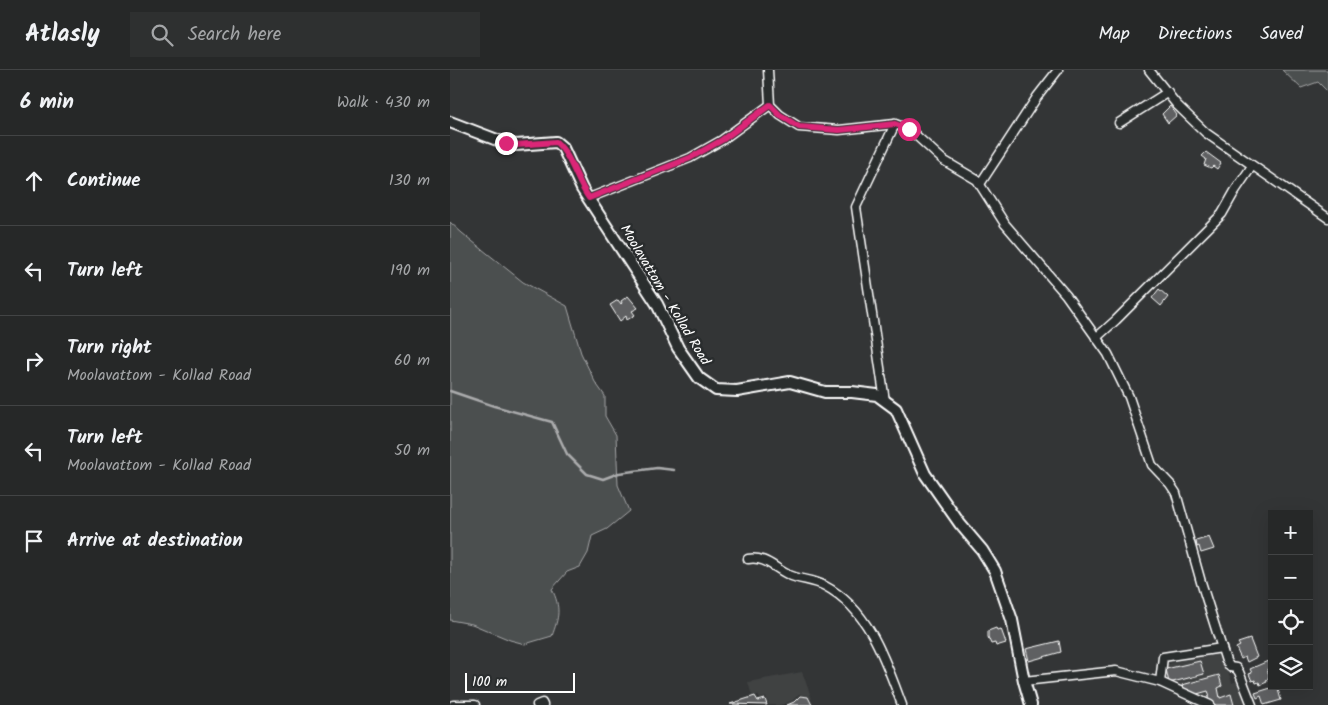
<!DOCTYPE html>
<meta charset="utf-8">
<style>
body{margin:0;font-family:Kalam,sans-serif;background:#2e3030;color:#f1f3f6}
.controls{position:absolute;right:15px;bottom:15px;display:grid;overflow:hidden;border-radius:0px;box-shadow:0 5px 20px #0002}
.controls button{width:45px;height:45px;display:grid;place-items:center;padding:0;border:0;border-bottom:1px solid #424445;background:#262828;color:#f1f3f6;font:25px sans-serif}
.scale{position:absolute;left:15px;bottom:12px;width:110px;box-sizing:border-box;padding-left:5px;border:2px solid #fff;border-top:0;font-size:14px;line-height:18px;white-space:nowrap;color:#fff;-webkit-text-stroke:4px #2a2d2e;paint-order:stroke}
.stop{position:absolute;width:15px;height:15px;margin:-11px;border:4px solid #db2777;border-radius:50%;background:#fff}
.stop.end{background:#db2777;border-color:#fff;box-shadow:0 1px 5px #0008}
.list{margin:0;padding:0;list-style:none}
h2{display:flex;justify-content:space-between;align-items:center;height:65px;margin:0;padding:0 20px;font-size:21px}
h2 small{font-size:16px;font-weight:400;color:#a4a6a8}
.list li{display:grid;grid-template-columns:32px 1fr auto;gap:15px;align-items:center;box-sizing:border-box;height:90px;padding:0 20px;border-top:1px solid #424445}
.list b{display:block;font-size:19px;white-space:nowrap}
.list p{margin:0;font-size:16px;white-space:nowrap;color:#a4a6a8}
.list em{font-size:16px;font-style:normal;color:#a4a6a8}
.icon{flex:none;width:28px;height:28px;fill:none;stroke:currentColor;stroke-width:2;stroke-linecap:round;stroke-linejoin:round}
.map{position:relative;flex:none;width:878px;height:635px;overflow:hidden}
header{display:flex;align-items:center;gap:30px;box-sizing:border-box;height:70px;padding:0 25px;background:#262828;border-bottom:1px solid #424445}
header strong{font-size:24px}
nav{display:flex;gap:28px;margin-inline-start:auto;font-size:18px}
.search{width:350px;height:45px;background:#2e3030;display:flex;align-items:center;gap:12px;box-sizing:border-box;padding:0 18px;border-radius:0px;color:#a4a6a8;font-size:19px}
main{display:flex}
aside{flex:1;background:#262828}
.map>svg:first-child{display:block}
.built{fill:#404243}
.green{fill:#4c4f50;stroke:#a6a7a8}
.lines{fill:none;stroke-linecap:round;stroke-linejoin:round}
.stream{stroke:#abacad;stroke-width:2.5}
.building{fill:#5f6162;stroke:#fff}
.minor-casing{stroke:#fff;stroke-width:11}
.major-casing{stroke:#fff;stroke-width:14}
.minor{stroke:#2a2d2e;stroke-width:8}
.major{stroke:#2a2d2e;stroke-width:10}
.route{stroke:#db2777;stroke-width:6}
.labels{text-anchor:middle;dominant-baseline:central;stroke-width:5;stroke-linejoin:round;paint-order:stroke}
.street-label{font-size:14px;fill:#fff;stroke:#2a2d2e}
</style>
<header>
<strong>Atlasly</strong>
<div class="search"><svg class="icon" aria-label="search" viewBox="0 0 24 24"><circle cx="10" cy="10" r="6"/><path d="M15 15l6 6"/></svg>Search here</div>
<nav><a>Map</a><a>Directions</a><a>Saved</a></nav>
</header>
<main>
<aside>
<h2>6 min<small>Walk · 430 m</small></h2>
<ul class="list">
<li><svg class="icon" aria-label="ahead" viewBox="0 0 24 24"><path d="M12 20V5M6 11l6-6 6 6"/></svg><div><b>Continue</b></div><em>130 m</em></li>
<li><svg class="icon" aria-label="left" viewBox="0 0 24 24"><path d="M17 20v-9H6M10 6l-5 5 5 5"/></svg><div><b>Turn left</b></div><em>190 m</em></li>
<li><svg class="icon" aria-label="right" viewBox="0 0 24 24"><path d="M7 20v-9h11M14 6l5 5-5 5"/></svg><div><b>Turn right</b><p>Moolavattom - Kollad Road</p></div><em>60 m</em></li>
<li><svg class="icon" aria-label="left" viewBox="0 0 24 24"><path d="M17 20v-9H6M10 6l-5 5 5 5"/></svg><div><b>Turn left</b><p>Moolavattom - Kollad Road</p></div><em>50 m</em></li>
<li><svg class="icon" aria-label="arrive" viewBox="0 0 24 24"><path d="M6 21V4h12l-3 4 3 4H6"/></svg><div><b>Arrive at destination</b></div></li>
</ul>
</aside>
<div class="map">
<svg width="878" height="635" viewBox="0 0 878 635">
<rect width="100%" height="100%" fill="#333536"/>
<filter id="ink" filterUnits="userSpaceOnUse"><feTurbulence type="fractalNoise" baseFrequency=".02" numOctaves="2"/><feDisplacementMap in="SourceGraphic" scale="10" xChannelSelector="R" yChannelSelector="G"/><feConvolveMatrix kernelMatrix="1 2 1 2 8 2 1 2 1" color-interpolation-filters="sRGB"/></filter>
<g filter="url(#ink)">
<g class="built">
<path d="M771,580L782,613L790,610L797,635H745L722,620L718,621L711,596Z"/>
<path d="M352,602L362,629L349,624L342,631L331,635H319L316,627L310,629L308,625L302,626L298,612Z"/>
</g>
<g class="green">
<path d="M832,0H878V22L868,12L851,18Z"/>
<path d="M0,152L12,163L73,212L117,236L131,283L145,312L155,326V346L166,365L168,415L179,441L157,459L142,466L138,483L130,497L117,502L102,519C111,538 109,547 102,566L75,574L60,570L22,554L0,550Z"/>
</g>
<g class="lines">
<path class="stream" d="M0,321L44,336L102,352L117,384L137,404L153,409L169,403L207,398L224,400"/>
</g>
<g class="building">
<path d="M720,36L727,45L718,53L712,44Z"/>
<path d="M756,82L771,93L767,99L763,96L761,98L754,95L756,89L752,86Z"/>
<path d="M709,219L718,227L711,236L702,228Z"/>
<path d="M178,226L188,238L182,241L185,245L177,250L176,246L170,251L160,235L168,230L171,234L172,233L171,231Z"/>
<path d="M759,467L764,479L751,483L749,476L747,477L746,471Z"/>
<path d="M546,558L547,560L551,559L556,573L546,576L545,573L541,574L538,567V561Z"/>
<path d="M800,569L807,587L797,592L795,587L791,589L786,578L790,576L788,573Z"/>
<path d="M609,571L611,582L579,591L576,579Z"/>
<path d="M750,591L754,604L719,613L716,599Z"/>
<path d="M818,591L821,598L817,599L819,605L818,609L816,610L817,612L810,615L809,612L806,613L805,610L802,611L799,604L802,603L800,599Z"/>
<path d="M769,605L772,616L768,618L770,628L781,624L784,635H759L758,627L760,626L758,621L736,627L732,615Z"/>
<path d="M827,616L831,630L814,635L811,626L807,628L805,623Z"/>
<path d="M305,626L308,631L315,629L317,635L280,634Z"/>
<path d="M350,626L358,627L362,635H337L344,632Z"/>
</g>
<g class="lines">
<defs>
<g id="minor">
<path d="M318,0L320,35L330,45L349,57L389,60L445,54L459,59L493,90L527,110L555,154L616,225L658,284L679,327L702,395L720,414L726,423L751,512L776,591L780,597L786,598L789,602L802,635"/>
<path d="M699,0L727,35L756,63L878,148"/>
<path d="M669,53L718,22"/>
<path d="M530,114L587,27L608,0"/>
<path d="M139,128L240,88L272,70L320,35"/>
<path d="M646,268L666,250L772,144L785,121L802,96"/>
<path d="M435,331L406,137L445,54"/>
<path d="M298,489C315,486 324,498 339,505C351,510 364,510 375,516C419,539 436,592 452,635"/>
<path d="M574,611L666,601L710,612L760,635"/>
<path d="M710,612L713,587L772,578"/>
<path d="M3,635H25"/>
<path d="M87,635L92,633L93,635"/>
</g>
<path id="major" d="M0,52L55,73L66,75L106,72L113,78L132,119L207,234L228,278L249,308L266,320L287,321L340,312L375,322H402L427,325L446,339L475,404L510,454L532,480L545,501L562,550L574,611L581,635"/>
</defs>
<use href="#minor" class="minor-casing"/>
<use href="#major" class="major-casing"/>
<use href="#minor" class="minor"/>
<use href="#major" class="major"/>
</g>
</g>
<g class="lines" filter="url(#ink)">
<path class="route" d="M56,73L66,75L106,72C121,85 127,112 139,128L240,88L272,70L320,35L330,45L349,57L389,60L445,54L459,59"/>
</g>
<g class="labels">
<g class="street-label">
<text transform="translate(215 225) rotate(59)">Moolavattom - Kollad Road</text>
</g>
</g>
</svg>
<div class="controls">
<button>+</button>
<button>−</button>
<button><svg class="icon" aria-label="locate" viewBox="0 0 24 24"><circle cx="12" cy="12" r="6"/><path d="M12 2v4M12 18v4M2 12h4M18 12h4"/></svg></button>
<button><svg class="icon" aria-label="layers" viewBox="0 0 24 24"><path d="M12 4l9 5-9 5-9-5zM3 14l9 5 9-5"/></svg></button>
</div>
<div class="scale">100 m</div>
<div class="stop" style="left:459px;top:59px"></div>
<div class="stop end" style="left:56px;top:73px"></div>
</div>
</main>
